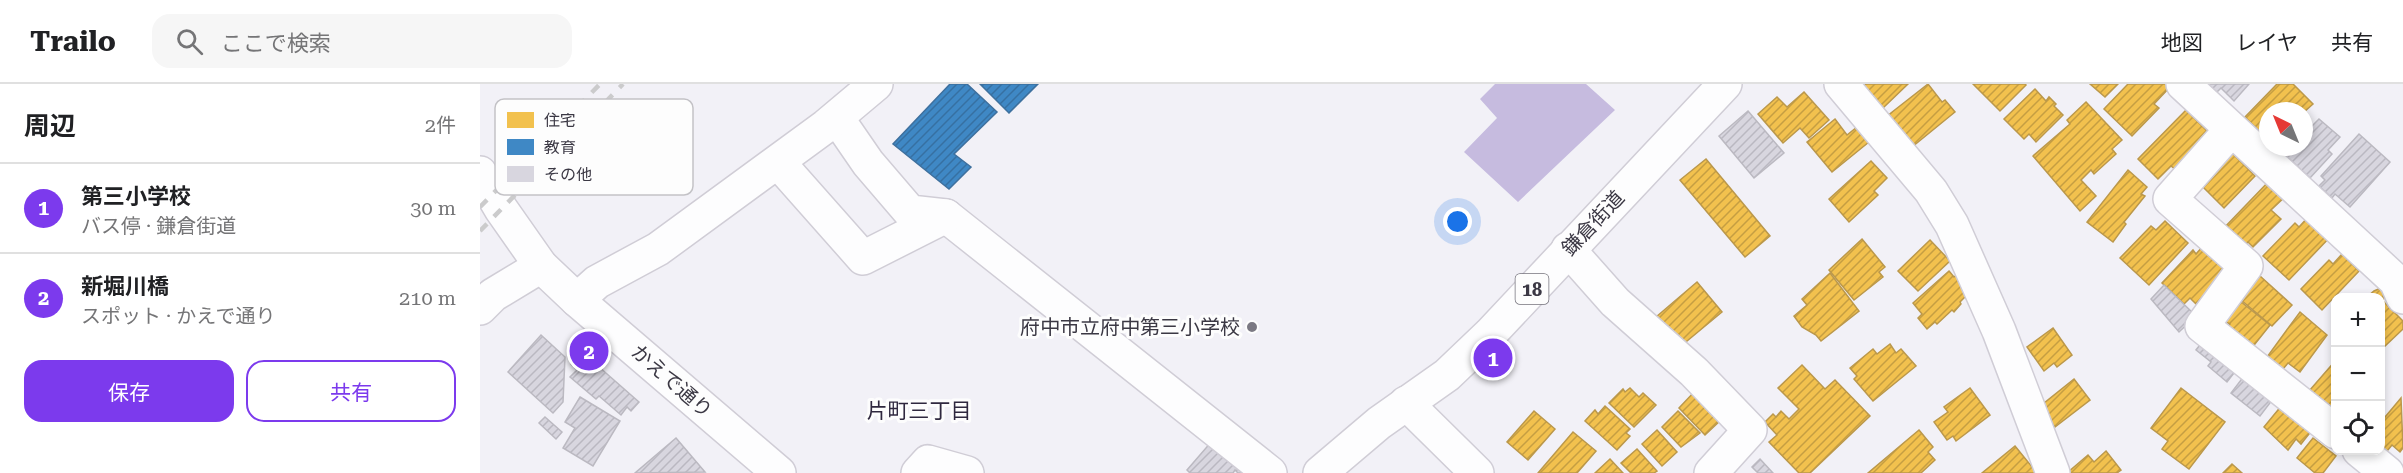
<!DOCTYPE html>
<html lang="ja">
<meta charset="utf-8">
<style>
body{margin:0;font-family:"Roboto Serif","Noto Sans JP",serif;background:#f6f6f6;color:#202124}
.controls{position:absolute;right:18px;bottom:18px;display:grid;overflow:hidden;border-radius:12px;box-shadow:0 3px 9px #0003}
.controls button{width:54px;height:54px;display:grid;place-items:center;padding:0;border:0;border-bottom:2px solid #e0e0e0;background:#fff;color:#202124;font:30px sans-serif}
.compass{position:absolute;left:1779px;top:18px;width:54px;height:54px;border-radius:50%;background:#fff;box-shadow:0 3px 9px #0003;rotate:317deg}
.you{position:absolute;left:978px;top:138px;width:21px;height:21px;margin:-15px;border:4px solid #fff;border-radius:50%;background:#1a73e8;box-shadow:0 0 0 9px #1a73e833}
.badge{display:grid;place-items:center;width:39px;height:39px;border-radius:50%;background:#7c3aed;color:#fff;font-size:20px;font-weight:700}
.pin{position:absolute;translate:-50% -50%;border:3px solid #fff;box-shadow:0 2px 6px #0006}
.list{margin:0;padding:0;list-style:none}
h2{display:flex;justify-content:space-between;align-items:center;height:78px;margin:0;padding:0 24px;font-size:26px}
h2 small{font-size:20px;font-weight:400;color:#757577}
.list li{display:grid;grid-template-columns:39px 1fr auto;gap:18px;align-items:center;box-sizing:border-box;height:90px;padding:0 24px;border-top:2px solid #e0e0e0}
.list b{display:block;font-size:22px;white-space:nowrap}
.list p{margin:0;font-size:20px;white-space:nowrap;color:#757577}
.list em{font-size:20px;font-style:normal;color:#757577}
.actions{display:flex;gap:12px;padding:18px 24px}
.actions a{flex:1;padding:14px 0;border:2px solid #7c3aed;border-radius:18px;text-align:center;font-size:21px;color:#7c3aed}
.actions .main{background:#7c3aed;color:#fff}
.icon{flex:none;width:33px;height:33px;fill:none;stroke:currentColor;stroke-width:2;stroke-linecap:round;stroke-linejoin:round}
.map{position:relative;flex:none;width:1923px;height:389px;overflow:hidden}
header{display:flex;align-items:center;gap:36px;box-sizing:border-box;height:84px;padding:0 30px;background:#fff;border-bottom:2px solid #e0e0e0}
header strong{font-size:28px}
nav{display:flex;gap:33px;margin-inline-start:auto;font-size:21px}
.search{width:420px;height:54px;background:#f6f6f6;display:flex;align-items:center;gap:15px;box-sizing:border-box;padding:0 21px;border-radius:18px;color:#757577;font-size:22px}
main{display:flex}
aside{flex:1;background:#fff}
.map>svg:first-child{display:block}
.water{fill:#c6bbdf}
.homes{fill:url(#homes-hatch);stroke:#bb984b;stroke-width:1.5}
.schools{fill:url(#schools-hatch);stroke:#3e709e;stroke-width:1.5}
.building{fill:url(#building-hatch);stroke:#bbb9c1;stroke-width:1.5}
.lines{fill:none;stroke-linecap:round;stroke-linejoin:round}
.minor-casing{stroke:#d0cdd6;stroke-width:36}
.major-casing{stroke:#d0cdd6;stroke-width:36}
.minor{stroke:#fdfdfe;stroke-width:33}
.major{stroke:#fdfdfe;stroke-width:33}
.rail{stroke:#cbcbcc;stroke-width:4.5;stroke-dasharray:10 10;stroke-linecap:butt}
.poi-dot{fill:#7b7983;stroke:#fdfdfd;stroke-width:2}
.labels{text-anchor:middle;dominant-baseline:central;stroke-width:6;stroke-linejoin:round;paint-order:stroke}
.shield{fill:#fdfdfd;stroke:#75737c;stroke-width:1.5}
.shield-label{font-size:18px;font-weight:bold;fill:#3b3844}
.street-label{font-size:20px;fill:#3b3844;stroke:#fdfdfd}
.poi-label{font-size:20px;fill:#3b3844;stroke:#fdfdfd;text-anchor:end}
.neighbourhood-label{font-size:21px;fill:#2f283f;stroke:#fdfdfd}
.key{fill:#fdfdfd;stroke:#c3c2c6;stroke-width:1.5}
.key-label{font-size:16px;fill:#3b3844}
</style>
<header>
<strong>Trailo</strong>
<div class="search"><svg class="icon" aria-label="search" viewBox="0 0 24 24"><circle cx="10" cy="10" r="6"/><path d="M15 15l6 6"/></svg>ここで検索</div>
<nav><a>地図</a><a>レイヤ</a><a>共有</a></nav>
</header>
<main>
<aside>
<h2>周辺<small>2件</small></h2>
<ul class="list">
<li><span class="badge">1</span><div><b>第三小学校</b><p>バス停 · 鎌倉街道</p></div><em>30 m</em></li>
<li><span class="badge">2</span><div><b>新堀川橋</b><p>スポット · かえで通り</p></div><em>210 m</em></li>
</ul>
<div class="actions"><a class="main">保存</a><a>共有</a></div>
</aside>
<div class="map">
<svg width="1923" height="389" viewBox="0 0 1923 389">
<defs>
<pattern id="homes-hatch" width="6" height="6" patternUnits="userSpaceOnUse" patternTransform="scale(1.5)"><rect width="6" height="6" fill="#f2c14e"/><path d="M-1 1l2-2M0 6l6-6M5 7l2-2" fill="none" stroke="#c59e42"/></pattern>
<pattern id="schools-hatch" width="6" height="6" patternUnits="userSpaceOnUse" patternTransform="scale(1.5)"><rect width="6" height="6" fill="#3f88c5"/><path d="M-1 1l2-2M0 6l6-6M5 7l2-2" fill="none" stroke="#3670a2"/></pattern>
<pattern id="building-hatch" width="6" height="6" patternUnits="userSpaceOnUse" patternTransform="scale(1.5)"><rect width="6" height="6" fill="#d8d6df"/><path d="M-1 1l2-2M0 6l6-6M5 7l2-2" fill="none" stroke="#bab8c1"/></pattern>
</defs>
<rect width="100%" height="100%" fill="#f2f1f7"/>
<path class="water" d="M1015,0H1106L1135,26L1038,118L984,68L1017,34L1000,15Z"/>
<g class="homes">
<path d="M1380,0H1428L1403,24Z"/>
<path d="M1448,0L1462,18L1465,16L1475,28L1432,63L1407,32Z"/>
<path d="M1493,0H1545L1546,1L1520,27Z"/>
<path d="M1610,0H1638L1625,13Z"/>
<path d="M1648,0H1687L1690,3L1674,20L1679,24L1652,52L1624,25Z"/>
<path d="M1797,0H1813L1833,20L1824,28L1788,27L1787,55L1765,33Z"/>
<path d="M1555,5L1566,17L1569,13L1576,20L1574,22L1583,31L1556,58L1549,50L1544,55L1524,35Z"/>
<path d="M1324,8L1349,36L1329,54L1320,44L1303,59L1278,30L1297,13L1307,23Z"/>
<path d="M1606,18L1642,56L1632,65L1636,70L1614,90L1611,86L1601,96L1616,112L1600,127L1553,72L1590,40L1587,36Z"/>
<path d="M1706,26L1731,51L1696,86L1691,82L1678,95L1658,75Z"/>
<path d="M1355,35L1367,51L1377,43L1389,58L1352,88L1327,58Z"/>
<path d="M1750,67L1775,92L1744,124L1719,99Z"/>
<path d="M1226,75L1290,152L1265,173L1200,96Z"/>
<path d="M1391,77L1407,94L1394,107L1398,111L1369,138L1349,115Z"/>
<path d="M1648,86L1667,103L1661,110L1665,112L1644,138L1646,140L1633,158L1607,138Z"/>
<path d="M1791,95L1807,111L1791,126L1801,135L1773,163L1768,158L1762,165L1742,146Z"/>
<path d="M1829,132L1851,152L1809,196L1783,172L1815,139L1819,143Z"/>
<path d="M1685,137L1708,159L1669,201L1640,174L1671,142L1676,146Z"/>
<path d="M1382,155L1405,183L1399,188L1403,193L1374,216L1349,186Z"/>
<path d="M1450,156L1470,177L1438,207L1418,187Z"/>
<path d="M1723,162L1747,188L1716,220L1710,214L1704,220L1682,199L1713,166L1716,170Z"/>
<path d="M1862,170L1879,187L1842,226L1821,205L1849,176L1853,180Z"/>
<path d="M1469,187L1474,193L1479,189L1490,208L1480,218L1481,220L1474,228L1472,226L1457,240L1455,238L1447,245L1438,234L1442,230L1433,219Z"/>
<path d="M1350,189L1379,227L1341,257L1336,251L1322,243L1314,232L1327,221L1322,215Z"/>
<path d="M1780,192L1812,221L1792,242L1761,216Z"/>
<path d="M1217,198L1242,228L1201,262L1176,233Z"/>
<path d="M1901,204L1905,208L1903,217L1923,237V245L1904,263L1900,260V213H1887L1894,207Z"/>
<path d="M1760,217L1790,241L1771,265L1746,245L1750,240L1744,237Z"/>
<path d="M1820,228L1847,251L1820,288L1808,279L1803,285L1787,273Z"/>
<path d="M1573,244L1592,271L1577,283L1574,279L1564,287L1547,263Z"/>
<path d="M1410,260L1416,269L1421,265L1436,282L1393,317L1374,295L1377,292L1370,284L1393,265L1397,270Z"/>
<path d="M1856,276V327L1830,306Z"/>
<path d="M1322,281L1345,305L1355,296L1390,332L1330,389H1319L1289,358L1297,351L1285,338L1293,330L1296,333L1301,327L1309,335L1319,325L1298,304Z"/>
<path d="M1594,295L1610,316L1575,343L1562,327L1566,324L1563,320Z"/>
<path d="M1150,304L1159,313L1163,309L1176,321L1154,343L1129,319L1143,305L1145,308Z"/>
<path d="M1490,304L1510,331L1476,357L1473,352L1467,356L1454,338L1468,328L1464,323Z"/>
<path d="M1701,304L1745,338L1709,385L1682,365L1688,357L1671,344Z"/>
<path d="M1215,307L1242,335L1225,351L1199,324Z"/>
<path d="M1921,314L1923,364L1920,368L1912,361L1902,373L1900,339Z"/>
<path d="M1802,321L1832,346L1821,360L1816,355L1808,366L1784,343Z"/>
<path d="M1125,322L1150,345L1146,349L1150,352L1137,366L1105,337L1115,326L1118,330Z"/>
<path d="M1054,327L1075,345L1048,376L1027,358Z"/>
<path d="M1198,327L1220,349L1201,363L1182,343Z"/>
<path d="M1177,346L1197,368L1182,382L1162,360Z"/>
<path d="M1439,346L1453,363L1448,368L1455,376L1441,389H1388Z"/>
<path d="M1093,348L1116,367L1097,389H1058Z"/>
<path d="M1833,354L1856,372L1843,389H1835L1817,374Z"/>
<path d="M1535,362L1557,389H1502Z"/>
<path d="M1157,365L1177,387L1174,389H1151L1141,379Z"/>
<path d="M1626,367L1641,386L1637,389H1587L1608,371L1614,378Z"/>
<path d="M1130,375L1143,389H1115Z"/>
<path d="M1752,380L1762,389H1743Z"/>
</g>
<g class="schools">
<path d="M470,0H487L517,28L474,70L491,83L469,105L413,60Z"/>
<path d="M500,0H558L529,29Z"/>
</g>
<g class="building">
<path d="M1726,0H1769L1754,17L1741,4L1736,9Z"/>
<path d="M1268,27L1304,69L1274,94L1239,52Z"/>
<path d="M1839,35L1860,53L1848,66L1852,70L1830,94L1804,70L1811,63H1824V50Z"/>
<path d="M1879,50L1910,78L1870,123L1855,110L1852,114L1839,102L1845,96L1841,92Z"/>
<path d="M1684,201L1716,232L1699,248L1671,215Z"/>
<path d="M61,251L85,273L83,318L73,329L28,288Z"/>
<path d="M1723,257L1757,285L1747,298L1728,282L1731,278L1716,266Z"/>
<path d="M102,268L159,318L151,327L147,323L141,331L119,312L116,315L90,293L97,286L91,280Z"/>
<path d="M1764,292L1793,315L1780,332L1751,309Z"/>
<path d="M100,313L140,337L113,382L83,364L95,344L85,338Z"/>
<path d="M65,333L82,348L76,355L59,339Z"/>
<path d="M196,354L225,388L155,389Z"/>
<path d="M732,357L765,389H758L755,386L753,389H710L707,386Z"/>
<path d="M1280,375L1293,389H1278L1272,383Z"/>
</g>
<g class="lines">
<defs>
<g id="minor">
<path d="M1361,0L1451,107L1472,141L1519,247L1573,389"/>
<path d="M1703,0L1916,197L1923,213"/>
<path d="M357,34L388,79L430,128L466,132L790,389"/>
<path d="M1751,46L1690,115L1766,182L1722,242L1856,348"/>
<path d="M298,78L383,174L466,132"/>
<path d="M0,89L21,125L61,182L97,216L299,389"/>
<path d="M1088,165L1135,218L1214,288L1270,346L1231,389"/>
<path d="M97,216L117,198L178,165L346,42L396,0"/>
<path d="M0,224L13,211L61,182"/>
<path d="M926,319L997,389"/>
<path d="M1879,366L1907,389"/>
<path d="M438,389L448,378L487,389"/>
</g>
<path id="major" d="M840,389L899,339L967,291L1010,250L1245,0"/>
</defs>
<use href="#minor" class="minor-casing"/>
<use href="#major" class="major-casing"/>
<use href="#minor" class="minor"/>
<use href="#major" class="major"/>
<g class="rail">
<path d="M0,123L120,0"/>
<path d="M0,147L143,0"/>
</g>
</g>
<circle class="poi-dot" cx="772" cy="243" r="6"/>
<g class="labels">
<rect class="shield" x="1035.5" y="190" width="33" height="30" rx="4.5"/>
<g class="shield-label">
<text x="1052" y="205">18</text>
</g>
<g class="street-label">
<text transform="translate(1113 139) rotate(-47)">鎌倉街道</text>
<text transform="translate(192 297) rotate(41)">かえで通り</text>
</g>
<g class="poi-label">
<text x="760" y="243">府中市立府中第三小学校</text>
</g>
<g class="neighbourhood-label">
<text x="439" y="327">片町三丁目</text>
</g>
</g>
<rect x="15" y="15" width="198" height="96" rx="9" class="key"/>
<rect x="27" y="28" width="27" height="16" fill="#f2c14e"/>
<rect x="27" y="55" width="27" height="16" fill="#3f88c5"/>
<rect x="27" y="82" width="27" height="16" fill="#d8d6df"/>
<g class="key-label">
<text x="64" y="42">住宅</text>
<text x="64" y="69">教育</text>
<text x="64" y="96">その他</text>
</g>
</svg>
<div class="controls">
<button>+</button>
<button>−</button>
<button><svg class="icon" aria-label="locate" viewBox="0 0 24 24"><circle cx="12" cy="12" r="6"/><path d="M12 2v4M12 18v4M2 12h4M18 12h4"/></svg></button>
</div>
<svg class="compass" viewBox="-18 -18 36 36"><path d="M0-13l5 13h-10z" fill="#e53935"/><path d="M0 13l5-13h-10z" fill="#757577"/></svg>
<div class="you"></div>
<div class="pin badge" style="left:1013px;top:274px">1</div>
<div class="pin badge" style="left:109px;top:267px">2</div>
</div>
</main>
